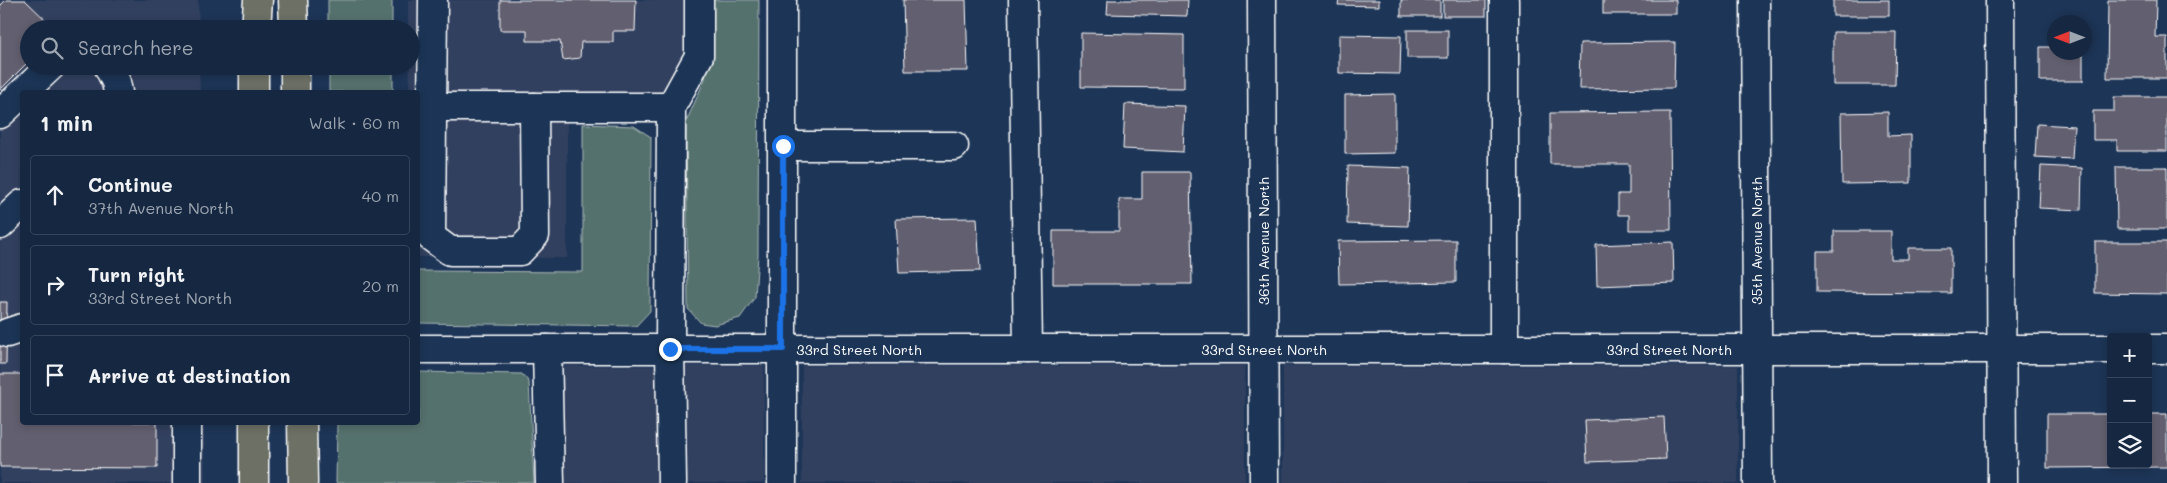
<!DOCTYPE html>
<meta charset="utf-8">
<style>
body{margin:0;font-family:Mali,sans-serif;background:#1f3048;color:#f1f3f6}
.controls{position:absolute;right:15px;bottom:15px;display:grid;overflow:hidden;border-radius:5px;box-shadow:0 2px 8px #0003}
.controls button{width:45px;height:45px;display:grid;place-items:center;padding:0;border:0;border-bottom:1px solid #35445a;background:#162841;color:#f1f3f6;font:25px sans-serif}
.compass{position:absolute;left:2047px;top:15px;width:45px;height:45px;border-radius:50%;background:#162841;box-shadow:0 2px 8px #0003;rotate:270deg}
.stop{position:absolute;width:15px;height:15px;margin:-11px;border:4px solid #1a73e8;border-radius:50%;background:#fff}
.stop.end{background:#1a73e8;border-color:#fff;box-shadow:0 1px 5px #0008}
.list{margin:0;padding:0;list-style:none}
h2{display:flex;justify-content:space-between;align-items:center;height:65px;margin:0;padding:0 20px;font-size:21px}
h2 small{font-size:16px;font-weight:400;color:#9ea6b1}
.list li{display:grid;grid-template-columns:32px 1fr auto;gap:15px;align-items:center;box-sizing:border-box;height:80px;margin:0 10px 10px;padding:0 10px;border:1px solid #35445a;border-radius:5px}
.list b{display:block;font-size:19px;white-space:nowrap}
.list p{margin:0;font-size:16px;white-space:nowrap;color:#9ea6b1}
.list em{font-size:16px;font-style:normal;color:#9ea6b1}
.icon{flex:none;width:28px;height:28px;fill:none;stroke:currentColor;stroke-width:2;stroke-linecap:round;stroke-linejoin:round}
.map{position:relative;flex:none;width:2167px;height:483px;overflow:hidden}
.search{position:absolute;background:#162841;box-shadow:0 2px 8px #0003;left:20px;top:20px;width:400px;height:55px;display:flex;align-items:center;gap:12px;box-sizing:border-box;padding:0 18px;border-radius:28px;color:#9ea6b1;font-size:19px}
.panel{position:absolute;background:#162841;box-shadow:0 2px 8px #0003;left:20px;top:90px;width:400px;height:335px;border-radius:5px}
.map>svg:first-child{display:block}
.built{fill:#32415e}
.green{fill:#55716e;stroke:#aab8b6}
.building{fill:#625e6f;stroke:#fff}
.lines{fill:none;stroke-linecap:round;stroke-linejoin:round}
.minor-casing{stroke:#fff;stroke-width:31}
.major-casing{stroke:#fff;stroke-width:31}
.minor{stroke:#1d3557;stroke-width:28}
.major{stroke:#6c7065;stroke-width:28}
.route{stroke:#1a73e8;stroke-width:6}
.labels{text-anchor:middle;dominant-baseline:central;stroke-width:4;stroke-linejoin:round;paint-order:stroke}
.street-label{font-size:14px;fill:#fff;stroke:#1d3557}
</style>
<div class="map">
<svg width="2167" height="483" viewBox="0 0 2167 483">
<rect width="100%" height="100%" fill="#1d3557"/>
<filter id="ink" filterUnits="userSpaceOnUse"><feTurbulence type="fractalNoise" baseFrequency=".02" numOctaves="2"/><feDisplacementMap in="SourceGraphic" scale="10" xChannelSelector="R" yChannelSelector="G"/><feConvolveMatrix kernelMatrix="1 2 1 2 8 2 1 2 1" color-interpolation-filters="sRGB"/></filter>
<g filter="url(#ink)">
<g class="built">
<path d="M0,0H198L199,29H29V66H199L200,92H22V422L204,423L205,483H0Z"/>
<path d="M408,0H694V51L670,123L675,318L688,332H652L663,321L660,125L643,114L584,109L567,124V258L418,257V92H409L411,29H408Z"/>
<path d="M536,366H764V483H551Z"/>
<rect x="802" y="366" width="443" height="117"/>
<rect x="1283" y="366" width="455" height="117"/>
</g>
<g class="green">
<rect x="328" y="0" width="64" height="29"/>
<path d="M710,0H759L758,255L755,297L740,318L715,325L701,323L688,309L686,122L705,79L710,52Z"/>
<rect x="329" y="66" width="64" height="26"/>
<path d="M583,124L634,126L651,137L650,311L636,326L418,323V271L583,272Z"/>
<path d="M418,372L522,374L529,382L534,483H336L337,423L418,422Z"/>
</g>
<g class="building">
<path d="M6,0H25L55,29H29V61L0,90V6Z"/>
<path d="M500,0H636L635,31H613V42H581L580,58L563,60L560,41H527V30H500Z"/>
<path d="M903,0H966L968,71H905Z"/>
<path d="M1108,0H1188L1187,16L1107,14Z"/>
<path d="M1339,0H1379V6L1338,5Z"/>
<rect x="1401" y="0" width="39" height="16"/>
<rect x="1443" y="0" width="43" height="16"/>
<rect x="1603" y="0" width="73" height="14"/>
<rect x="1833" y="0" width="56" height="16"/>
<path d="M2108,0H2156L2155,37H2167V78H2107Z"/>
<rect x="1407" y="30" width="41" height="28"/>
<path d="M1833,32H1896L1895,85H1833Z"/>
<path d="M1081,33L1184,35V88L1081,87Z"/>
<path d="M1339,35L1401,36L1400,74L1339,73Z"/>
<path d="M1675,42L1674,88L1579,89L1580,43Z"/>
<path d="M2040,47H2054V52H2083V81H2040Z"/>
<path d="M1395,94V153L1345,154V95Z"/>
<path d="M2114,97H2167V151H2117V140H2093V111H2114Z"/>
<path d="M1125,104L1185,106L1183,152L1123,149Z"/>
<path d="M1670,112L1671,230H1629V215H1618V194H1629V164H1550V113Z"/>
<path d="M1888,112V136L1911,135V183L1842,184L1841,113Z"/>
<path d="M2037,124L2074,126L2072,159L2035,157Z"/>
<path d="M1348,166L1410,168L1408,226L1347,224Z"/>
<path d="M2041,166L2082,168L2081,210L2039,208Z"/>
<path d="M2116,167H2167V229H2117Z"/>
<path d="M1142,172H1190L1192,284H1053V231H1119V199H1142Z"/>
<path d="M977,218L980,271L899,273L896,219Z"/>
<path d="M1834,231H1891V259H1908V248H1951V293L1817,292V251H1834Z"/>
<path d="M1456,240V282L1339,284L1338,241Z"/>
<path d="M1673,242L1674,283L1597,286L1596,245Z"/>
<path d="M2095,242H2167V294L2095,293Z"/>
<path d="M0,302H7L6,364H0Z"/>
<path d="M0,374H22V422H157V468L0,467Z"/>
<path d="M2047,414H2111V464H2148V414H2167V467L2047,468Z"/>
<path d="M1664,417L1666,459L1587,462L1585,420Z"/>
</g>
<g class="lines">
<defs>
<g id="minor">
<path d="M433,0L431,237L450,251H520L535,235L534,107H671"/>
<path d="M782,0V483"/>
<path d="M1023,0L1028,349"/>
<path d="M1262,0L1264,483"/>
<path d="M1504,0V349"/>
<path d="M1755,0L1758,483"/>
<path d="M2000,0L2002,483"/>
<path d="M108,66L116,82L118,92"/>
<path d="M433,107H534"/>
<path d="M0,114L51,66"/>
<path d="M783,146H954"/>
<path d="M0,225L22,204"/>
<path d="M7,333L22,328"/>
<path d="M418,349H2111"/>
<path d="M547,349L550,483"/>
<path d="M2148,349H2167"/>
<path d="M187,422V483"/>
<path d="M672,483L670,349L671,107L699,56V0"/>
</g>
<g id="major">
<path d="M293,0L294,29"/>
<path d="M256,29L258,0"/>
<path d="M254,66V92"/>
<path d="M295,66V92"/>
<path d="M254,422V483"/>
<path d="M302,422L303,483"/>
</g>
</defs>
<use href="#minor" class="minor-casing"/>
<use href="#major" class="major-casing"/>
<use href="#minor" class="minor"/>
<use href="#major" class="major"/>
</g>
</g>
<g class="lines" filter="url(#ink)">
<path class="route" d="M670,349H783V146"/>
</g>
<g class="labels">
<g class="street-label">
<text transform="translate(1263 241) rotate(-90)">36th Avenue North</text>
<text transform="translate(1756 241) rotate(-90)">35th Avenue North</text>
<text x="859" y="349">33rd Street North</text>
<text x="1264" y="349">33rd Street North</text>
<text x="1669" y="349">33rd Street North</text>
</g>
</g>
</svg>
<div class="controls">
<button>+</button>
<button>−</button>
<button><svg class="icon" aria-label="layers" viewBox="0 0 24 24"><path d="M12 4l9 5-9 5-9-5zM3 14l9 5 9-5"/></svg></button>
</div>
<svg class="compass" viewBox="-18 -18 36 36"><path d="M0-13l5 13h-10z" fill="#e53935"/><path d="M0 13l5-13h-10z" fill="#9ea6b1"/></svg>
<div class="stop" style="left:783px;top:146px"></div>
<div class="stop end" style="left:670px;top:349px"></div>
<div class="search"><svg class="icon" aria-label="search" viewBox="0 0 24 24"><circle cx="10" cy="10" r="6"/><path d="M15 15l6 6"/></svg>Search here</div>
<section class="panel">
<h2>1 min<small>Walk · 60 m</small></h2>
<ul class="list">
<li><svg class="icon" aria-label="ahead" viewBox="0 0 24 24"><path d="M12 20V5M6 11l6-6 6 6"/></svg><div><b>Continue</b><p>37th Avenue North</p></div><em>40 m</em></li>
<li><svg class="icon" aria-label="right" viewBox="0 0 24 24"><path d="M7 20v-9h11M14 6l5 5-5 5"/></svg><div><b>Turn right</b><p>33rd Street North</p></div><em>20 m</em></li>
<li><svg class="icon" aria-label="arrive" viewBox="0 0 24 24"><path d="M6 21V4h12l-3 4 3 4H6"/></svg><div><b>Arrive at destination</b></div></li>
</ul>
</section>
</div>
